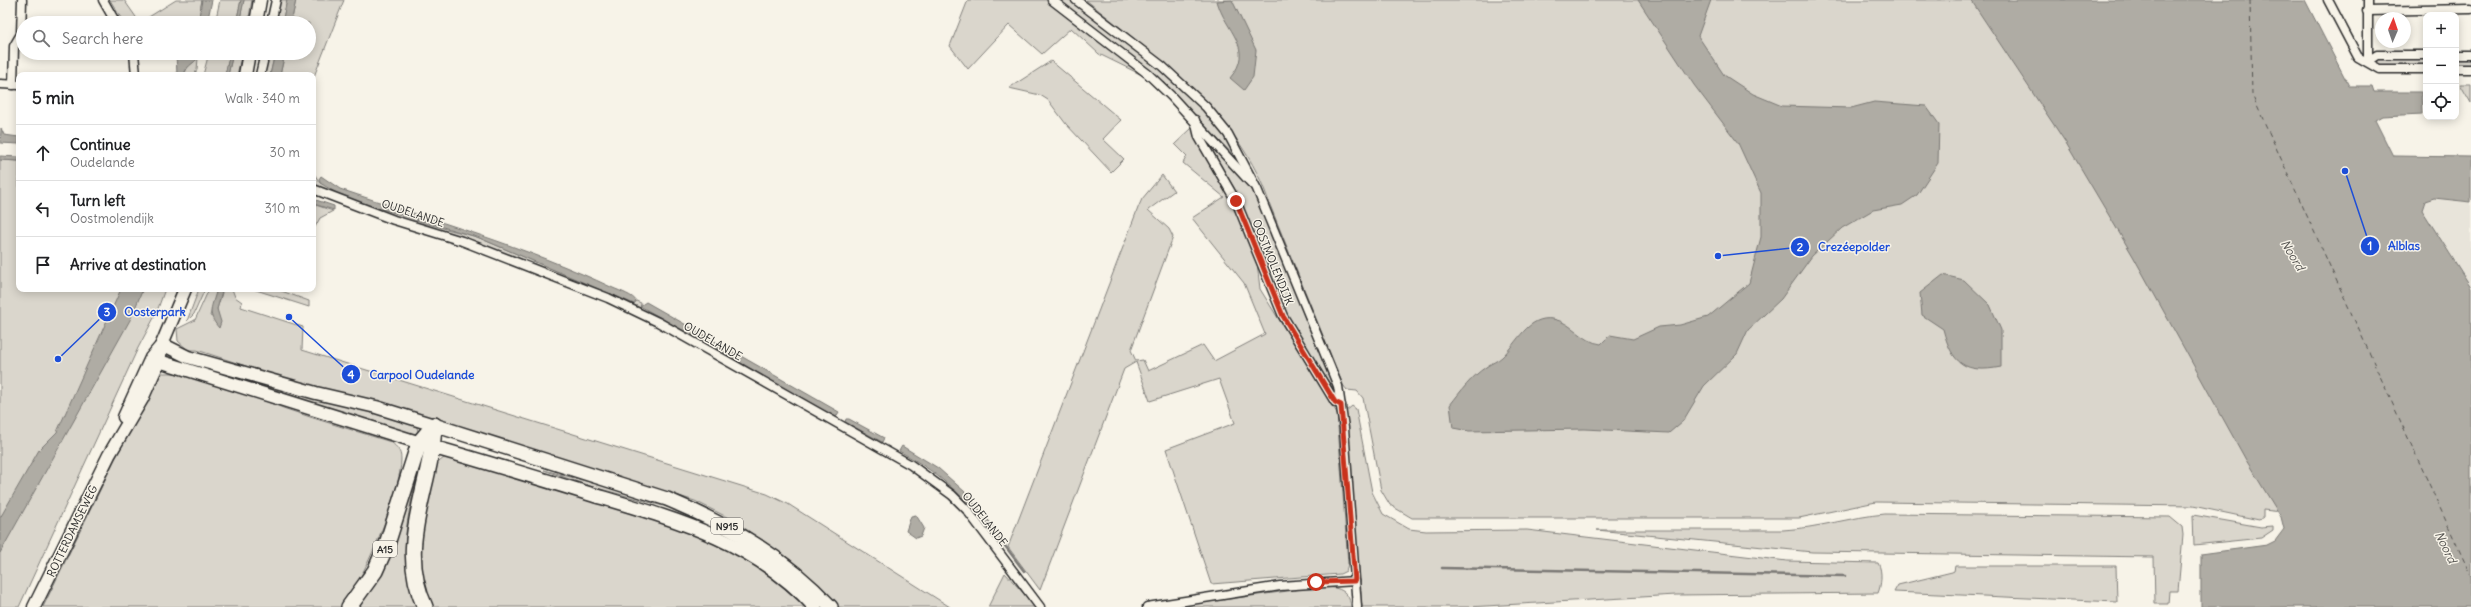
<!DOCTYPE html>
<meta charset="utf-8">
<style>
body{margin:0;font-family:Delius,sans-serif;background:#f6f6f6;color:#202124}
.controls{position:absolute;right:12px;top:12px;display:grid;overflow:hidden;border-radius:8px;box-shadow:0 2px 10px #0003}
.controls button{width:36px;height:36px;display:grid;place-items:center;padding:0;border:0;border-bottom:1px solid #e0e0e0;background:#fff;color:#202124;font:20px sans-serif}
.compass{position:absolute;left:2375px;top:12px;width:36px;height:36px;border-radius:50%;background:#fff;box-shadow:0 2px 10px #0003;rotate:2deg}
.stop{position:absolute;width:12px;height:12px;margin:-9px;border:3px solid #c8321e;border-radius:50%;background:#fff}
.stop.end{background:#c8321e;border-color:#fff;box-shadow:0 1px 4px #0008}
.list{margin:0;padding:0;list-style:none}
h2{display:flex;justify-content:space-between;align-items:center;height:52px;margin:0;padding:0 16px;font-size:17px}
h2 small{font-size:13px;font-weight:400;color:#757577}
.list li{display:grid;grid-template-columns:26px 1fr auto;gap:12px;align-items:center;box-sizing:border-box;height:56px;padding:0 16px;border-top:1px solid #e0e0e0}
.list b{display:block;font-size:15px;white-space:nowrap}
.list p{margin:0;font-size:13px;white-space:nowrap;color:#757577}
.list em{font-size:13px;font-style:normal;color:#757577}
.icon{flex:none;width:22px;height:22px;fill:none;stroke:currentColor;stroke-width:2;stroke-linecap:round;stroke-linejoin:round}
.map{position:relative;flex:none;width:2471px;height:607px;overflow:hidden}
.search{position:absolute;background:#fff;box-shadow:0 2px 10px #0003;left:16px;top:16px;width:300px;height:44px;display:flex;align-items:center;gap:10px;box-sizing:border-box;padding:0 14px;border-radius:22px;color:#757577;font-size:15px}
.panel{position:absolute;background:#fff;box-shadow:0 2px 10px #0003;left:16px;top:72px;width:300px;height:220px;border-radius:8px}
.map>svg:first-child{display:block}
.built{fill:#e8e4da}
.green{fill:#dad6cc;stroke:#82807c}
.water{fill:#afaca4;stroke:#7a7874}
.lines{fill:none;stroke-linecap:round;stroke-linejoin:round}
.stream{stroke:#7a7874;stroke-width:2.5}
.ferry{stroke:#53524f;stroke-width:1;stroke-dasharray:5 4;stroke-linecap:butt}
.minor-casing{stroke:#2b2b2b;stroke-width:11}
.secondary-casing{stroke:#2b2b2b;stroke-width:15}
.primary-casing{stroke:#2b2b2b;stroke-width:16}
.motorway-casing{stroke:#2b2b2b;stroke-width:18}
.minor{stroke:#f7f3e8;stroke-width:8}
.secondary{stroke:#f7f3e8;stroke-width:12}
.primary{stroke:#f7f3e8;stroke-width:13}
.motorway{stroke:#f7f3e8;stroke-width:15}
.route{stroke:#c8321e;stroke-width:5}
.labels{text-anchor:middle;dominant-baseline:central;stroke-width:3;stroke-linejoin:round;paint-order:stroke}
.shield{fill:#f7f3e8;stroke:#686764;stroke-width:1}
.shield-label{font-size:10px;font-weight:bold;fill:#2b2b2b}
.street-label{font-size:11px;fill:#2b2b2b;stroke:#f7f3e8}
.water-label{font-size:12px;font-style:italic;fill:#53524f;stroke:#f7f3e8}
.leader{fill:none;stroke:#1d4ed8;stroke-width:1.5}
.callout-dot{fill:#1d4ed8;stroke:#f7f3e8;stroke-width:1.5}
.mark-label{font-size:12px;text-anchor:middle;font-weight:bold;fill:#fff}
.callout-label{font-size:12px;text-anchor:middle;font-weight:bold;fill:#1d4ed8;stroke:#f7f3e8;stroke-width:3;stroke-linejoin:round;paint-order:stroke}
</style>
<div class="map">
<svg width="2471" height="607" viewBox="0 0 2471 607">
<rect width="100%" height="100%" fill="#f7f3e8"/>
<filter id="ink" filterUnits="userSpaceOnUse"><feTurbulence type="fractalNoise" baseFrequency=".025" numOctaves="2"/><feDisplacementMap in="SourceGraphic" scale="8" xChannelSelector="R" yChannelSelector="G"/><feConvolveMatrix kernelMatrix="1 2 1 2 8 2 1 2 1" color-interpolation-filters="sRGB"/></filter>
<g filter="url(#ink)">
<path class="built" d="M2434,198L2471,202V287L2422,210L2425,201Z"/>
<g class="green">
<path d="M110,0H124L138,20H144L176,0H202L198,23H124Z"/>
<path d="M220,0H241L236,23H215Z"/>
<path d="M244,0H252L248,23H239Z"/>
<path d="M279,0H287L282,23H274Z"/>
<path d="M296,0H344L313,79V75H280L285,53H309V23H291Z"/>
<path d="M968,0H1047L1148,78L1099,54L1071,28L1042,54L1009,25L968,69L950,46Z"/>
<path d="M1057,0H1071C1138,51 1200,92 1244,166L1167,86Z"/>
<path d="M1086,0H1979L2074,142L2282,512L2263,510V517L2259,520L2193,506L1876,502L1799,518H1412L1390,505L1381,490L1363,398L1357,391L1347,390L1343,385L1270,205C1241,114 1157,58 1086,0Z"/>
<path d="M209,53H230L225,75H203Z"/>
<path d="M233,53H242L237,75H228Z"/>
<path d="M268,53H275L270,75H264Z"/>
<path d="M198,58L197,70L194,75H184L188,66Z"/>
<path d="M2379,58H2426V66H2379L2375,64V60Z"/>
<path d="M2456,58H2471V65L2456,66Z"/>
<path d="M1051,61L1121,120L1103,139L1124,159L1111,172L1066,124L1048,100L1040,95L1009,88Z"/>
<path d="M2460,84H2471V103Z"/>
<path d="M1192,128L1231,196L1257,262L1260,289L1337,413L1348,564L1346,571L1340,574L1211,584L1166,449L1235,423L1219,379L1150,401L1136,362L1124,369L1040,590L1008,547L1138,208L1142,199L1162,175L1174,191L1148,210L1169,229L1173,237L1131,350L1136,361L1143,360L1148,371L1203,345L1214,361L1265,334L1244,283L1192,218L1224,197L1183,163L1187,156L1175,144Z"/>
<path d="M1202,132L1253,188L1335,392L1286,314L1234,188Z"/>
<path d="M0,160L19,161V289H165L156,314L138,348L19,607H0Z"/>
<path d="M315,175L320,183L424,223L477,237L634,304L636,301L641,303L640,310C533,260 422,229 313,185Z"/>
<path d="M313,204L333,211L320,218L315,227H313Z"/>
<path d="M199,289H205L194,314L187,321Z"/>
<path d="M209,289H217L210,316L219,320L217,309L223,289H232L235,297L242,302L241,307L303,327L302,350L767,494L788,504L950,607H839L791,560L731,519L695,501L408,411L283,378L197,350H188L178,341L177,329L195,320Z"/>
<path d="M253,289H276L309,301V307Z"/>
<path d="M171,358L227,374L258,378L416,424L418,431L413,436L171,360Z"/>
<path d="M161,373C203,371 247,395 286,409C321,421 356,431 391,442C397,447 401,451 401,459C402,489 362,587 340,607H43L156,375Z"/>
<path d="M1352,406L1356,409L1372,492L1383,514L1409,529L1426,531L1527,530L1787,561L1878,563C1883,571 1881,586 1878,593L1676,595L1468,607H1362L1345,412Z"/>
<path d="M423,455C408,513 395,549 418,607H357Z"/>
<path d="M445,457L670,523L730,549L763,570L806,607H433C406,566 426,510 434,466Z"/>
<path d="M544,470L616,489L674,509L586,485Z"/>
<path d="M1885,514L2170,517L2182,527L2183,535L2178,591H2169L2168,604H2155L2154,557L1812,552L1597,530H1783C1818,528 1851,517 1885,514Z"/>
<path d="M2193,515L2261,527L2273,526V530L2261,538L2194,545Z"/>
<path d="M1955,566H2116L2117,602L1894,592L1898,585L1952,572L1954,571Z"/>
<path d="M1005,573L1036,607H988Z"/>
<path d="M1317,587C1334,587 1349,587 1351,607H1171Z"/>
</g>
<g class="water">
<path d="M202,0H212L207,23H198Z"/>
<path d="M241,0H244L239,23H236Z"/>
<path d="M287,0H296L291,23H282Z"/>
<path d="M1232,0L1256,50L1253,77L1244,90L1230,78C1256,48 1225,31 1217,1Z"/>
<path d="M1638,0H1711L1698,36L1724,75L1753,94L1782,106L1851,108L1874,102L1926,106L1939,124L1938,163L1917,195L1902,205L1873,210L1842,228L1812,256L1781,299L1748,330L1737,354L1704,386L1683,421L1669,433L1584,429L1469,431L1453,428L1450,405C1461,391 1471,377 1486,367C1491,363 1498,361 1502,357C1517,343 1528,315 1553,319C1572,322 1582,342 1601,344L1610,335L1633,339L1659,327L1680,325L1708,317L1749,283L1761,237V193L1738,143L1694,85Z"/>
<path d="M1971,0H2305L2349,86H2372L2374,92H2421L2422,114L2382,116L2375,120L2393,156L2471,157V202L2434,198L2425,201L2422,210L2471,287V607H2201V554L2267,545L2275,541L2284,529L2281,517L2246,460L2133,256L2066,143Z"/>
<path d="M176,53H200C198,63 186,64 184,75H177Z"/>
<path d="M230,53H233L228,75H225Z"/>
<path d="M275,53H285L280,75H270Z"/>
<path d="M1,128L4,135L19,137V144L0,143Z"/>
<path d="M0,156L19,157V161L0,160Z"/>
<path d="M321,176L340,189C432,220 525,246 613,288C620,291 634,296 636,301L634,304L477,237L364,204L340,195L320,183L319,179Z"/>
<path d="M313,199L334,206V210L313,204Z"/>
<path d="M1943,275L1964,280L1990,305L2001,330V367C1965,374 1952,364 1943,329L1922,315L1920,293Z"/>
<path d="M121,289H143L130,320L0,553V518L39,450L57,432Z"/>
<path d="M217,289H223L217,309L221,322L219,328C206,313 212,307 217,289Z"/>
<path d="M646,302L839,412L836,417L640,306Z"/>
<path d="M846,419H849L884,438L882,442L845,422Z"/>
<path d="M902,446L938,468L965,492L993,526L988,529C964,495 936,471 899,451Z"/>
<path d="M916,515L924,528L921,536L916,538L906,531L911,516Z"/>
</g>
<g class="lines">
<g class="stream">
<path d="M999,538L1024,571"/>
<path d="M1442,568L1845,576"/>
</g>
<path class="ferry" d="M2250,0L2252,95L2471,576"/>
<defs>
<g id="minor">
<path d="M103,0L116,23"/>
<path d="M1052,0L1148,74L1171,96L1252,184"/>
<path d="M1076,0L1162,66L1206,107L1228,134L1257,189L1338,386L1344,428L1357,607"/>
<path d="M2328,0L2358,57L2379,69H2426"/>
<path d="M2367,11L2471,9"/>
<path d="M271,23L276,0"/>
<path d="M134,53L136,75"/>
<path d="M2456,55H2471"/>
<path d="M2368,61V0"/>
<path d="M2368,61L2377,55H2426"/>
<path d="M2456,69H2471"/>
<path d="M260,75L265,53"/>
<path d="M0,84L19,85"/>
<path d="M13,85L14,46L21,34L22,0"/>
<path d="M1195,120L1199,137L1236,201L1283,316L1335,402L1341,405"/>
<path d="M313,189L394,220L462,241L608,298L658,322L911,465L952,495L967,510L1040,607"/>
<path d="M1147,607L1280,586L1355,581"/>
</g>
<g id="secondary">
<path d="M256,23L260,0"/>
<path d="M245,75L249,53"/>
<path d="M162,344L188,357L316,393L376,407L434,425"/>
<path d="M159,361L427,445"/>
<path d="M124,417L151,358L162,345"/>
<path d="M34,607L109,455L142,399L159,361L162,344L185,289"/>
</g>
<g id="primary">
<path d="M434,425L667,499C729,525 785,557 831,607"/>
<path d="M433,447C485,462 538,478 590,494C674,519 754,540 815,607"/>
</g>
<g id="motorway">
<path d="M349,607L375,571L387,544L419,443L434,425"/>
<path d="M425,607C395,543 432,489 434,425"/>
</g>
</defs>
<use href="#minor" class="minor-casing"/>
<use href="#secondary" class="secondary-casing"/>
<use href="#primary" class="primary-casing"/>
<use href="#motorway" class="motorway-casing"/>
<use href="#minor" class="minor"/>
<use href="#secondary" class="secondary"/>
<use href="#primary" class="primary"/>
<use href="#motorway" class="motorway"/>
</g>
</g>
<g class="lines" filter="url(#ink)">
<path class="route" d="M1236,201L1283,316L1335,402L1341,405L1355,581L1316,582"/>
</g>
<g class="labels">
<g class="shield">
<rect x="711" y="518" width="32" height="16" rx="3"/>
<rect x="373" y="541" width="24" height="16" rx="3"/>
</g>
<g class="shield-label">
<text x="727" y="526">N915</text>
<text x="385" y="549">A15</text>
</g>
<g class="street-label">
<text transform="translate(413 213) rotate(18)">OUDELANDE</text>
<text transform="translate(1273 262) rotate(68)">OOSTMOLENDIJK</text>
<text transform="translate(713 341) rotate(30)">OUDELANDE</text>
<text transform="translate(985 519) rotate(52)">OUDELANDE</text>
<text transform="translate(72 531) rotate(-64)">ROTTERDAMSEWEG</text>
</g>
<g class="water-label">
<text transform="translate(2293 255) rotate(59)">Noord</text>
<text transform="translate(2446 547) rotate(64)">Noord</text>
</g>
</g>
<path class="leader" d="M2345 171L2370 246M1718 256L1800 247M58 359L107 312M289 317L351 374"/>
<g class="callout-dot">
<circle cx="2345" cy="171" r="4"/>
<circle cx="1718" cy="256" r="4"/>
<circle cx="58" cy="359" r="4"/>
<circle cx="289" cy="317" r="4"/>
<circle cx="2370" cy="246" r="10"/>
<circle cx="1800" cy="247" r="10"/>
<circle cx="107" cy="312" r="10"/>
<circle cx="351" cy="374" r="10"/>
</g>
<g class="mark-label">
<text x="2370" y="250">1</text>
<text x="1800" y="251">2</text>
<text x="107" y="316">3</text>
<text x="351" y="379">4</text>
</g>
<g class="callout-label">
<text x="2404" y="250">Alblas</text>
<text x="1854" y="251">Crezéepolder</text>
<text x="155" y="316">Oosterpark</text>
<text x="422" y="379">Carpool Oudelande</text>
</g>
</svg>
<div class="controls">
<button>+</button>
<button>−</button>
<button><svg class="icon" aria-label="locate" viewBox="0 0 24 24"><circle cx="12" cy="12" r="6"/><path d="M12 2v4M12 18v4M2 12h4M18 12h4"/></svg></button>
</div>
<svg class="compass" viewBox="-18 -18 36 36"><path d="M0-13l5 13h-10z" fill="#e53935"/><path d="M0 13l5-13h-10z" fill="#757577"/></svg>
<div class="stop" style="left:1316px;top:582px"></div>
<div class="stop end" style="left:1236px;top:201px"></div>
<div class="search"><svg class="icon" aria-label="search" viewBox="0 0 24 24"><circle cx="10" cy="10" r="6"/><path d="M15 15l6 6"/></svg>Search here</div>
<section class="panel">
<h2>5 min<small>Walk · 340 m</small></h2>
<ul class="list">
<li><svg class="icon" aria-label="ahead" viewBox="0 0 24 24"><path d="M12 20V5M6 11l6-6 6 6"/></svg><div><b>Continue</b><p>Oudelande</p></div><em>30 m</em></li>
<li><svg class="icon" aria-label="left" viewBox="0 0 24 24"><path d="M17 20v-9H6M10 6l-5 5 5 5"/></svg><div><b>Turn left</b><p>Oostmolendijk</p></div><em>310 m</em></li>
<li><svg class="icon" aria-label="arrive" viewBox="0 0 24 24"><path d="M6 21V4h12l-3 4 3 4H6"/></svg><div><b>Arrive at destination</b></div></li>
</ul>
</section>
</div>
